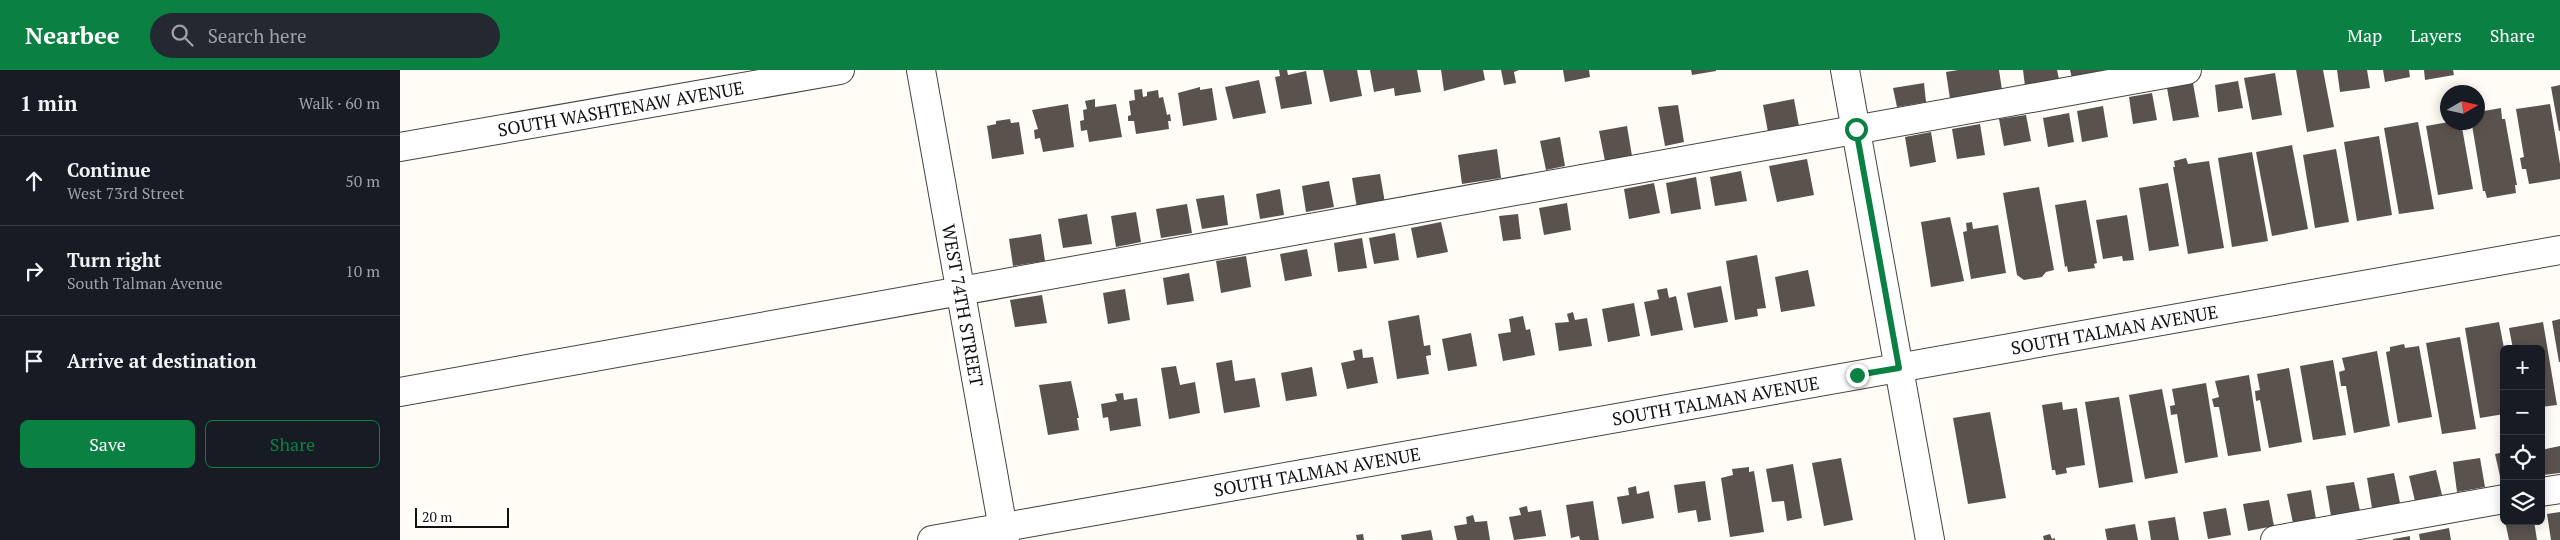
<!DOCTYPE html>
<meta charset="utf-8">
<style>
body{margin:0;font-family:"PT Serif",serif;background:#242831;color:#f1f3f6}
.controls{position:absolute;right:15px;bottom:15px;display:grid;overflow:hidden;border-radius:8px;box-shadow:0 2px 12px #0003}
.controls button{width:45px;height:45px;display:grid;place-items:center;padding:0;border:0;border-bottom:1px solid #363941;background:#171b24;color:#f1f3f6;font:25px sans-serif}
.compass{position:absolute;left:2040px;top:15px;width:45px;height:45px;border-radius:50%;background:#171b24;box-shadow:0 2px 12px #0003;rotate:81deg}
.scale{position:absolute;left:15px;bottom:12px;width:94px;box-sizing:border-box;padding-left:5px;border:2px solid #111;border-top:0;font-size:14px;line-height:18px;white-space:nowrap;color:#111;-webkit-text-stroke:4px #fff;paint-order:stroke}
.stop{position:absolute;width:15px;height:15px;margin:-11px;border:4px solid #0b8043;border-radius:50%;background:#fff}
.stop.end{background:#0b8043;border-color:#fff;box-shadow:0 1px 5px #0008}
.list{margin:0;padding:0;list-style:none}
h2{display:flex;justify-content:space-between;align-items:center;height:65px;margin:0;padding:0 20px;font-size:21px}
h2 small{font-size:16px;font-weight:400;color:#9ea1a6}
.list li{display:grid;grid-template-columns:32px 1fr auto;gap:15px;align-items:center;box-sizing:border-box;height:90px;padding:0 20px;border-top:1px solid #363941}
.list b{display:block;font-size:19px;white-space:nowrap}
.list p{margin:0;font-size:16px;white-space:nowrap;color:#9ea1a6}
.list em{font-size:16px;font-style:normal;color:#9ea1a6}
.actions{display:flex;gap:10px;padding:15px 20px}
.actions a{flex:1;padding:11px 0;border:1px solid #0b8043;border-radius:8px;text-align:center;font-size:18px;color:#0b8043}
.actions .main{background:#0b8043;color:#fff}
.icon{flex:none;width:28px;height:28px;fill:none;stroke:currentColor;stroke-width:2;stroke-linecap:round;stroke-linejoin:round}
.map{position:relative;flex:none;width:2160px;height:470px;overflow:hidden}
header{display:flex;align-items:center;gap:30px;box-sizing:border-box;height:70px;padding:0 25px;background:#0b8043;color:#fff}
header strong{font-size:24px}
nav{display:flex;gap:28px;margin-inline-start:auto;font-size:18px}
.search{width:350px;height:45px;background:#242831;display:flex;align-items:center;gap:12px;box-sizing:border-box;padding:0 18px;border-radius:28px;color:#9ea1a6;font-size:19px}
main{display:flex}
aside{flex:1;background:#171b24}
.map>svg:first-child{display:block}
.building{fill:#5a524d}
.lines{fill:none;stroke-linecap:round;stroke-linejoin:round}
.minor-casing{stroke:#444;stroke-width:30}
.minor{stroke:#fff;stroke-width:28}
.route{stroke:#0b8043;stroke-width:6}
.labels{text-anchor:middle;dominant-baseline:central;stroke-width:5;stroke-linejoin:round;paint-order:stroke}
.street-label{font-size:18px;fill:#111;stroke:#fff}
</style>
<header>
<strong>Nearbee</strong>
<div class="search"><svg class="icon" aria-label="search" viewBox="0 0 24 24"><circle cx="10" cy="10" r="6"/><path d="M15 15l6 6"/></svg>Search here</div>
<nav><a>Map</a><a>Layers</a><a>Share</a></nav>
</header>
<main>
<aside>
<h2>1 min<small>Walk · 60 m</small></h2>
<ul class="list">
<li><svg class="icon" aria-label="ahead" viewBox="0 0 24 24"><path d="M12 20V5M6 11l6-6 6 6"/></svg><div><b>Continue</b><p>West 73rd Street</p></div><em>50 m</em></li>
<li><svg class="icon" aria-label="right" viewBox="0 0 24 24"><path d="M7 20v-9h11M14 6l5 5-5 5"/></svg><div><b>Turn right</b><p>South Talman Avenue</p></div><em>10 m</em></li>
<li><svg class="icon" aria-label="arrive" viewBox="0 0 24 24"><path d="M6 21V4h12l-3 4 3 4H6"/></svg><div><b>Arrive at destination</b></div></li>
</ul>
<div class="actions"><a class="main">Save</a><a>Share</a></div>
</aside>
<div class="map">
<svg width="2160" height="470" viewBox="0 0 2160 470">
<rect width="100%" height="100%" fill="#fffdf5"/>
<g class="building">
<path d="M879,0H887L888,5L906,1L912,34L881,39L875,7L880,6Z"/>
<path d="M923,0H957L962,26L930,32Z"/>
<path d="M970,0H1017L1021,22L995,26L994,18L974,22Z"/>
<path d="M1041,0H1083L1085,10L1044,21Z"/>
<path d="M1101,0H1119L1114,2L1116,13L1104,15Z"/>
<path d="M1163,0H1189L1190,7L1165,12Z"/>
<path d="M1291,0H1316V1L1292,5Z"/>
<path d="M1558,0H1599L1602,20L1550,29L1546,2Z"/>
<path d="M1623,0H1657L1659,9L1625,16Z"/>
<path d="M1670,0H1704V2L1672,8Z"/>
<path d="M1896,0H1923L1934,57L1907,62Z"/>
<path d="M1937,0H1967L1970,18L1940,22Z"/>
<path d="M1983,0H2009L2010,7L1985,12Z"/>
<path d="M2024,0H2053L2054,5L2025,10Z"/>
<path d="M1875,3L1882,45L1852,50L1844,8Z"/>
<path d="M859,10L866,43L833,49L825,17Z"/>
<path d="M1838,11L1843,38L1818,42L1815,15Z"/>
<path d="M1524,13L1526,32L1497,37L1493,18Z"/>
<path d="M1793,13L1799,47L1773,51L1767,18Z"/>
<path d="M2160,15V61H2159L2151,17Z"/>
<path d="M800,17V20L812,18L817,50L783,56L778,23Z"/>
<path d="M742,19L743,27L747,26V22L758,20L759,28L763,27L767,45L770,44L771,51H768L769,59L736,64L734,51H728V46L731,45L729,31L735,30L734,20Z"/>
<path d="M1752,23L1757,50L1733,54L1729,27Z"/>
<path d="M695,29V37L716,34L722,67L689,72L687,60L681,61L680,51L684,50L683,40L687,39L685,31Z"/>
<path d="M1394,29L1399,56L1368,62L1363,35Z"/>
<path d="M668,34L674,77L643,82L640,68L635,69L634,60L638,59L632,40Z"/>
<path d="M2150,34L2160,94V109L2129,114L2126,99H2122L2120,88L2124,87L2116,39Z"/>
<path d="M1278,35L1284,72L1265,76L1258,37Z"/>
<path d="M1703,36L1708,67L1682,72L1677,41Z"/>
<path d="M2101,38L2102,49H2105L2117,115H2115L2116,123L2087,128L2085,121H2083L2072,55L2078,52V42Z"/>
<path d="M1669,43L1674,72L1648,77L1643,48Z"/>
<path d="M1626,45L1631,71L1604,76L1599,49Z"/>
<path d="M610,49L611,53L619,52L624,84L592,89L587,56L596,54V51Z"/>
<path d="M2018,52L2034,139L1999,144L1984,58Z"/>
<path d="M2049,52H2061L2073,119L2038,125L2026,56Z"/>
<path d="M1580,54L1585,85L1557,89L1552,59Z"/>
<path d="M1227,56L1232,86L1205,91L1199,61Z"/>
<path d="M1531,62L1536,92L1510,97L1505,67Z"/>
<path d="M1979,66L1992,145L1957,151L1944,72Z"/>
<path d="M1160,67L1165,96L1146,100L1140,71Z"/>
<path d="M1892,75L1908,159L1872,166L1856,82Z"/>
<path d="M1097,79L1101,108L1062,114L1058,85Z"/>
<path d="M1936,79L1949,152L1915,158L1903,85Z"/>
<path d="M1852,82L1868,171L1832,177L1818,88Z"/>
<path d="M1786,88L1788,94L1809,91L1824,178L1788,184L1773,97H1775L1774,91Z"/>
<path d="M1407,89L1414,125L1377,132L1369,96Z"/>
<path d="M1341,101L1347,131L1315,136L1310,107Z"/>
<path d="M980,104L985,133L957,138L952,108Z"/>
<path d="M1296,107L1301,139L1271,144L1266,113Z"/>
<path d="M929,111L934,137L906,142L902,116Z"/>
<path d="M1254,113L1260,143L1229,149L1224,119Z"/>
<path d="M1768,113L1779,176L1749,181L1739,118Z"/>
<path d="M1639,117L1654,200L1646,202L1642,207L1624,210L1617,205L1603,123Z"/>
<path d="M880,119L884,145L860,149L856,124Z"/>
<path d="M824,125L828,155L802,159L796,129Z"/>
<path d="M1686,130L1697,193L1694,194L1695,198L1668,202L1667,196L1665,197L1655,135Z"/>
<path d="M1167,133L1171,160L1144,165L1139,138Z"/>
<path d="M787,134L792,163L761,168L756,139Z"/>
<path d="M736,142L741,172L716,177L711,146Z"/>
<path d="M687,144L692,174L663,178L658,149Z"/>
<path d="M1118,144L1121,169L1103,171L1099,146Z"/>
<path d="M1727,145L1734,190L1723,191L1722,186L1703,189L1696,150Z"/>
<path d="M1550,147L1564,211L1531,217L1521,152Z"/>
<path d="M1041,152L1048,182L1017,188L1011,158Z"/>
<path d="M1572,152L1573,159L1598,155L1606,203L1571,209L1563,162L1567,161L1566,153Z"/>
<path d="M995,163L999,190L974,194L969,168Z"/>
<path d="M641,164L645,191L613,196L609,169Z"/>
<path d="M962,168L967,198L938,202L934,173Z"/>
<path d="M907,179L912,206L885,211L880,184Z"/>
<path d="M1357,185L1366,238L1357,239L1358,246L1335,250L1326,191Z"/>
<path d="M846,186L851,217L821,223L816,191Z"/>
<path d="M1408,200L1415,236L1381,242L1375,207Z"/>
<path d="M789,203L794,231L767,235L763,208Z"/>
<path d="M1321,216L1328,252L1294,258L1287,223Z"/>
<path d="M1267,218L1269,228L1276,226L1283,260L1251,266L1244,232L1259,229L1257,220Z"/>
<path d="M725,219L730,250L708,254L703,223Z"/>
<path d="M642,225L647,253L615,257L610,230Z"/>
<path d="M1234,233L1240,266L1208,272L1202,239Z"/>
<path d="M1173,242L1175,250L1187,248L1192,276L1159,281L1155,253L1169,252L1167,244Z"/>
<path d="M1019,245L1024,276L1030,275L1031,285L1026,286L1029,304L997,309L988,251Z"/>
<path d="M1123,246L1126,260L1130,259L1135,285L1103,291L1098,264L1111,262L1109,249Z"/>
<path d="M2160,249V292H2159L2152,251Z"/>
<path d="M2099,252L2104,278V344L2080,348L2065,258Z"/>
<path d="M2143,252L2157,335L2141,337V279H2113L2109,258Z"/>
<path d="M1071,263L1077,296L1048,301L1042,269Z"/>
<path d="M2060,267L2076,359L2042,364L2026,273Z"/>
<path d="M2004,274L2005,278L2019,276L2032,347L1998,353L1986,282L1990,281V277Z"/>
<path d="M962,279L963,288L973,287L978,313L947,319L941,293L955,290L953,281Z"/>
<path d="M1977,281L1990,356L1954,363L1946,316H1941L1939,302L1945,300L1942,288Z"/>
<path d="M832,290L835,311L855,308L860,337L824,343L816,293Z"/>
<path d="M1933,290L1946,365L1913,370L1900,296Z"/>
<path d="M776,296L780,315L795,312L800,343L769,349L761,298Z"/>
<path d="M912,297L917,326L886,331L881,303Z"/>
<path d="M1889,298L1902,372L1869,378L1860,330L1856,331L1855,321L1860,320L1857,304Z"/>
<path d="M1849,305L1861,381L1828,386L1819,337H1814L1812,329L1819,327L1815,311Z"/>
<path d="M671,311L679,348H677L679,360L648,365L639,315Z"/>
<path d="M1806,313L1818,387L1785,393L1777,344L1771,345L1770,336L1775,335L1772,319Z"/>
<path d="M1762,319L1778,403L1745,409L1729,325Z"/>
<path d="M723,323L724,330L737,328L741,356L710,361L708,347L703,348L701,334L717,331L715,324Z"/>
<path d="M1719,327L1733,412L1699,418L1685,332Z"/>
<path d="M1662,332L1663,340L1677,338L1685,395L1666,398L1667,403L1656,405L1655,400H1652L1642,335Z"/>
<path d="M1590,342L1606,428L1568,434L1553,348Z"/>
<path d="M2160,376V403L2143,405L2141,380Z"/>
<path d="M2104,382V414L2102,415L2095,384Z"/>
<path d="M1441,388L1453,450L1424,456L1412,393Z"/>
<path d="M2080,388L2085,417L2057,422L2053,392Z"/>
<path d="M1393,394L1402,448L1387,451L1384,431L1372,432L1366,399Z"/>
<path d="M1349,397V402L1354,401L1364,462L1330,467L1321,408L1333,405L1332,399Z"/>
<path d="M2036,400L2042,425L2015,431L2009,406Z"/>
<path d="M1994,403L2000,433L1972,438L1967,408Z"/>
<path d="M1305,411L1311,450L1298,452L1296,440L1278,443L1274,415Z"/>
<path d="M1954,412L1960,441L1931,446L1926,416Z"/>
<path d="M1236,416L1237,424L1249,421L1254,448L1222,454L1217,427L1229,425L1228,418Z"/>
<path d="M1911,420L1916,449L1893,453L1887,424Z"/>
<path d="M1869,430L1874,456L1848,461L1843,434Z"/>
<path d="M1193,431L1199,470H1180L1179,466L1171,468L1166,435Z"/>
<path d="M1127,436L1128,442L1141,440L1146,466L1114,470L1109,447L1121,445L1119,438Z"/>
<path d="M1826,438L1831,465L1808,469L1803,442Z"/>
<path d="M2160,442V470H2151L2147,444Z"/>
<path d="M1073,445L1075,452L1087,451L1090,470H1057L1054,456L1067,454L1066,447Z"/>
<path d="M1775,447L1779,470H1751L1748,451Z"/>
<path d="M2105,451H2134L2137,470H2109Z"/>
<path d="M1735,454L1738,470H1707L1705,459Z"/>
<path d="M2049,458L2051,470H2020L2019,464Z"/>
<path d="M1031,460L1033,470H1002L1001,465Z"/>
<path d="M963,464L964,470H957L956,465Z"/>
<path d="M1650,464L1652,469L1655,468V470H1644L1643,466Z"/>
<path d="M2010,466V470H1993V469Z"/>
</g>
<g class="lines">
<defs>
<g id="minor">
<path id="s1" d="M521,0L605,470"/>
<path d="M1445,0L1530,470"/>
<path id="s2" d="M0,77L440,0"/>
<path d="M0,322L1787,0"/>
<path d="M2141,422L2160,419"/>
<path id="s3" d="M532,470L2160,180"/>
<path d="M1875,470L2104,429"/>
</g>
</defs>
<use href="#minor" class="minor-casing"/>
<use href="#minor" class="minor"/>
</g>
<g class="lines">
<path class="route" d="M1456,59L1499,298L1457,305"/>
</g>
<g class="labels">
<g class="street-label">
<text stroke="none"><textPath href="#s2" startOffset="224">SOUTH WASHTENAW AVENUE</textPath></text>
<text stroke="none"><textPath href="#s1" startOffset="239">WEST 74TH STREET</textPath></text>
<text stroke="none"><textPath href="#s3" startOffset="1201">SOUTH TALMAN AVENUE</textPath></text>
<text stroke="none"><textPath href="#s3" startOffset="796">SOUTH TALMAN AVENUE</textPath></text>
<text stroke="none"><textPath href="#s3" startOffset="391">SOUTH TALMAN AVENUE</textPath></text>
</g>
</g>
</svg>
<div class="controls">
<button>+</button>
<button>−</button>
<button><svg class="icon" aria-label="locate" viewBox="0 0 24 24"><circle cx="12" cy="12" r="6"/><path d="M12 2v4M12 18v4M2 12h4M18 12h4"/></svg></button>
<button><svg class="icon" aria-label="layers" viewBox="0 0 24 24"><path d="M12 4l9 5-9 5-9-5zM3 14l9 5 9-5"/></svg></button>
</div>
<svg class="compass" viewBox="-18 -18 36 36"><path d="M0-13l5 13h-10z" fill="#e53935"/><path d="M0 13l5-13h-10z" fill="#9ea1a6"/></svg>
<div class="scale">20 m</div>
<div class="stop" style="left:1456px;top:59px"></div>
<div class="stop end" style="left:1457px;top:305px"></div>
</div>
</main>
